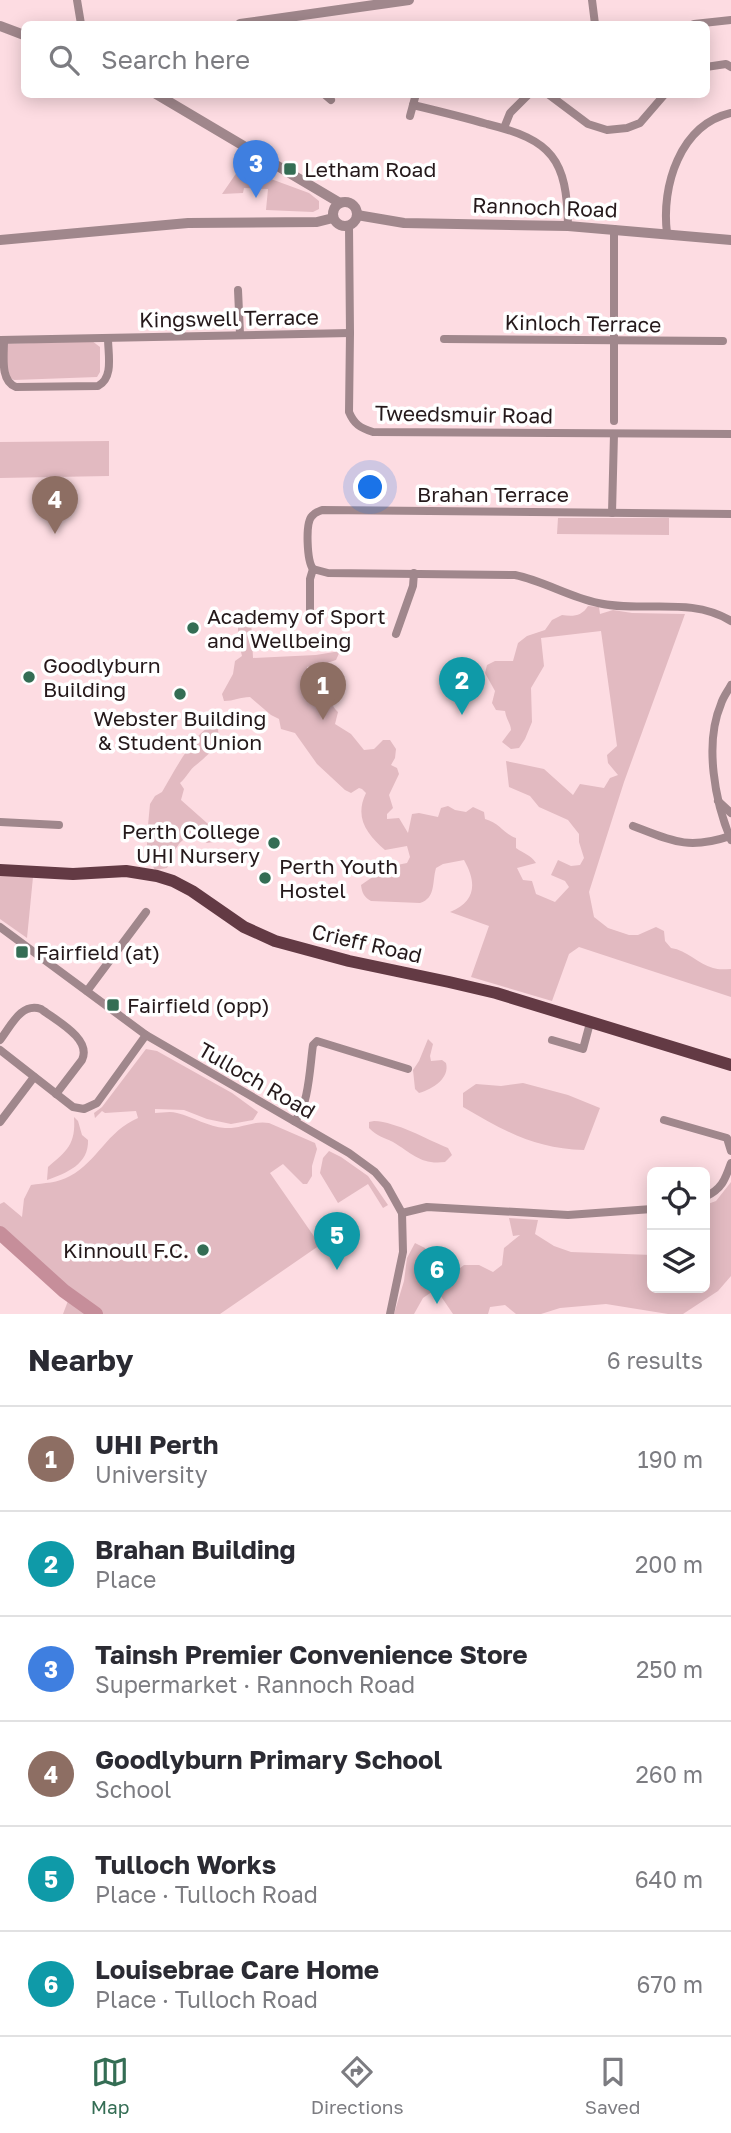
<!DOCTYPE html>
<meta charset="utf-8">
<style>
body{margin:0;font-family:"Golos Text",sans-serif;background:#f7f7f7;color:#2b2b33}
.controls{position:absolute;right:21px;bottom:21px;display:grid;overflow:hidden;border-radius:10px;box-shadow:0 4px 18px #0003}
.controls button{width:63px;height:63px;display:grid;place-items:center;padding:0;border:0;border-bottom:2px solid #e1e1e2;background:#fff;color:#2b2b33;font:35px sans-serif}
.you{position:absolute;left:371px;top:488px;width:24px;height:24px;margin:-18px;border:5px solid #fff;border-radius:50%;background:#1a73e8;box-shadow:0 0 0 10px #1a73e833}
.badge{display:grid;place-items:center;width:46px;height:46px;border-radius:50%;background:#346d54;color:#fff;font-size:23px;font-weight:700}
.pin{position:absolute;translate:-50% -58px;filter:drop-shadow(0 2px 4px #0008)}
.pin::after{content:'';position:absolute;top:37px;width:24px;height:21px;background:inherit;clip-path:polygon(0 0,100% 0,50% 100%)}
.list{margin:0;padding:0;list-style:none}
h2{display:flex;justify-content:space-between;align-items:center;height:91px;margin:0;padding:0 28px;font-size:30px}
h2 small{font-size:23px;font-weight:400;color:#7c7c81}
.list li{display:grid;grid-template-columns:46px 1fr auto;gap:21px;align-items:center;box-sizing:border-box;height:105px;padding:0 28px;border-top:2px solid #e1e1e2}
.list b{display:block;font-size:26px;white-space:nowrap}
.list p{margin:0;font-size:23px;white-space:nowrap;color:#7c7c81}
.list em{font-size:23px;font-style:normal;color:#7c7c81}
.icon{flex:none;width:38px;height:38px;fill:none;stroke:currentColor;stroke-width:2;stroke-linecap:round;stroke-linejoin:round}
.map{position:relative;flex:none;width:731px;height:1314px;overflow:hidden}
.search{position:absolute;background:#fff;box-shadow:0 4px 18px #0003;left:21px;right:21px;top:21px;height:77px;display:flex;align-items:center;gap:18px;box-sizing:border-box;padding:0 24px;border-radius:10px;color:#7c7c81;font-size:26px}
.sheet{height:721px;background:#fff}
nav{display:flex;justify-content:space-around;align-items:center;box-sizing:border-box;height:98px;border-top:2px solid #e1e1e2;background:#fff;font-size:19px;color:#7c7c81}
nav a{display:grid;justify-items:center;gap:4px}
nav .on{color:#346d54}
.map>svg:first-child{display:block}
.green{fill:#e2bac1}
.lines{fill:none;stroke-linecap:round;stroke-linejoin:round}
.river{stroke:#c68e9a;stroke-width:14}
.minor{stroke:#a0878c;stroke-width:8}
.tertiary{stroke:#a0878c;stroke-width:10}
.primary{stroke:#633a44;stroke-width:12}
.poi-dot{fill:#346d54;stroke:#fff;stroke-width:2.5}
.labels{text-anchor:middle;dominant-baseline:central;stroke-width:7;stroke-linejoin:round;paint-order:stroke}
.poi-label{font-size:21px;fill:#25191b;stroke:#fff;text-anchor:start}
.street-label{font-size:21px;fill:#25191b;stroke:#fff}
</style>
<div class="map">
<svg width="731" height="1314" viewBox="0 0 731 1314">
<rect width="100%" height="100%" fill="#fddce2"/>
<g class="green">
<path d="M246,159L260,166L271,179L309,193L319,201V209L313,212L266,210L268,189L244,188L243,193L222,194Z"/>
<path d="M92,341L100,347V372L97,377L14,380L7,376V344Z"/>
<path d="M109,441V476L0,478V442Z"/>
<path d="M558,518H669V535L557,534Z"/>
<path d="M588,606L599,607L600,614L613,610L632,613L685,614L624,782L589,892L594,917L608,928L629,935H638L656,927L664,931L665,941L671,948C687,950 698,964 713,968C719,970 725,969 731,969V997L579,947L569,954L552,1001L471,977L489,926L450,912C476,901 477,883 464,860L443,864L436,868C432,882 436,898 420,903L371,901C364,897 362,893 361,885L387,867L407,863L410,857L407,846L385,850C367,834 354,818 366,793L362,789L359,788L351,793L345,790L317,764L295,733L281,729L279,719L271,715L250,697C240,697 234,701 224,701L222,694L233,674L235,661L242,656L238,640V626L246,618L251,619L253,658L316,655L340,651L336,660L324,664L307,667V676L329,680C331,692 328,703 338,712L335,724L351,734L364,750L374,749L383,740H390L396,749L395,758L391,765L397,768L399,774L389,795L393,808L387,814V819L399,818L408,833L412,814L419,813L438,817L441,808L448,806L455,810L466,812L473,807L484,812L485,819C500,823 505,835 516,838V848C524,854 530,854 536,863L517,868L523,880L532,881L536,894L555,902L569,887L565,881L551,875L558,860L571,866L580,865L584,858L579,842V834L568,820L539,807L530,796L509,787L506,761L544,769L573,795L580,784L604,788L610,778L618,775L608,763L607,755L617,746L601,631L541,638L544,666L531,688L532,722L525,739L519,748L511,749L502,742L511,730C511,724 506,719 505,711L496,710L492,703L495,691L485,673L487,665L495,661H513L518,643L527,636L545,630L552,620L562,615C573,617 582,616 588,606Z"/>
<path d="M211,726L218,728L219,745C210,752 205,758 196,765C190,769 186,778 180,783L184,789L181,800L216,831L213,842L207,843L199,836C177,835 175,852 167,868L155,870L147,856V836L150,804L155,796L162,792C172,775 194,733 211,726Z"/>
<path d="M0,874L33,877L27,938L0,919Z"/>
<path d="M428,1039L433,1044L430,1056L431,1061L442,1060L446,1063C450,1078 433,1089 419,1093L415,1089L413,1070L419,1061Z"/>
<path d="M146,1049L157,1051L232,1093L258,1112L253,1120L231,1124L207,1119L184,1110L155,1109V1113C162,1113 170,1111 177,1113C194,1117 208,1127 225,1128C241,1129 254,1120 269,1123L315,1143L317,1149L312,1166V1176L307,1184H303L283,1164L270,1173L320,1245L220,1314H63L71,1293L0,1238V1204L4,1202L22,1217L24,1199L31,1185C44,1183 58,1183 70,1176C97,1162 107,1131 138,1118L136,1111L105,1113L102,1111L95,1118L94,1113L102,1107Z"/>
<path d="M523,1083L568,1095L600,1108L584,1150C536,1149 504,1131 463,1107V1093L476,1084L501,1086Z"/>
<path d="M74,1117L78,1121L82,1135L88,1140C89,1164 67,1173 47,1180L48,1167C67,1151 76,1144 74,1117Z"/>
<path d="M374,1121C397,1122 426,1139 448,1148L452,1155L445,1162C421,1165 413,1154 393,1142C383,1137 378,1137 369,1128V1122Z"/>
<path d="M329,1151L341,1157L368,1176L388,1205L383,1208L368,1184L338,1203L320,1173L323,1158Z"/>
<path d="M731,1182V1276L718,1291L683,1314H668L606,1304L560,1308L541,1314H516L505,1305L490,1307L488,1314H453L436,1289L423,1298L414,1314H394L404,1281L407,1258L415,1243L425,1248L443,1275L455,1272L464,1265H479L493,1272L502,1265L504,1248L520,1235L513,1236L509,1218L538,1220L535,1234L554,1246L571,1252L652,1255V1288H705V1257H707L710,1216L705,1213V1205L716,1201Z"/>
</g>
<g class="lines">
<path class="river" d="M0,1233L64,1291L96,1314"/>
<g class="minor">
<path d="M77,0L81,24"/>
<path d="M592,0L595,24"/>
<path d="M694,24L731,20"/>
<path d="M706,67L726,64L731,67"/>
<path d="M324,94L331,100"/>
<path d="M548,94L588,124L607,130L627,128L640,123L665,94"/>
<path d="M413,105C438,111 463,117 487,124C552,140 567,159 568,226"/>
<path d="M410,116L416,94"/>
<path d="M504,128L510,113L529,94"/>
<path d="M349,226L350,333L349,412C354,424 360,428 373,432L731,434"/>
<path d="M667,233C661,186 680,125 731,113"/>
<path d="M238,290L240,334"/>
<path d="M444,339L723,341"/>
<path d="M0,340L350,333"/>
<path d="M4,340C4,357 0,381 16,387L98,386C114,378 108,354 108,338"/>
<path d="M614,421V229"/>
<path d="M612,513L614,434"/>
<path d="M313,569C307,561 305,523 312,516C315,512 318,512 322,510L731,514"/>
<path d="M310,615V579L313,569L328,573L515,575C544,581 569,597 598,603C642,613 690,596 731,621"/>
<path d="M396,634L413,586L414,573"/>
<path d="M731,685C728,691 723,697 721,704C704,744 715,802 731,840"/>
<path d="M718,801L731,813"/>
<path d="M0,822L59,825"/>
<path d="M633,826C672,841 688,850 730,836"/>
<path d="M0,927L146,1035L349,1153L375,1172L387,1186L402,1213L403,1252L390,1314"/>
<path d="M87,991L146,912"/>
<path d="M0,1040C11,1026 21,1002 41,1009C57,1021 92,1039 82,1060L56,1094"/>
<path d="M552,1040L583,1049L590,1023"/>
<path d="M0,1050L73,1107L84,1109L97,1103L146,1035"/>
<path d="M664,1120L727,1138L731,1151"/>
<path d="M294,1121C309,1109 310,1064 313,1045L317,1041L408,1069"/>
<path d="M0,1122L34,1077"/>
<path d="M705,1197C722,1189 725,1180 731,1163"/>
<path d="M402,1213L427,1207L568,1215L652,1209"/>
</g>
<g class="tertiary">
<path d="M240,24L409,0"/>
<path d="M0,26L24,35"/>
<path d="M156,94L340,203"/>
<circle cx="345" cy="214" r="12"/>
<path d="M357,215L404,223L568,226L731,240"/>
<path d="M0,240L188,223L317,222L333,218"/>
</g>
<path class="primary" d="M0,870L73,874L126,871L157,876L173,881L192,891L244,927L275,941L349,961L449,982L496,993L731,1065"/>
</g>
<g class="poi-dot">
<rect x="283" y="162" width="14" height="14" rx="3.5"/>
<circle cx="193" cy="628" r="7"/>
<circle cx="29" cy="677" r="7"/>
<circle cx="180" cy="694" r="7"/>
<circle cx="274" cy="843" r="7"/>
<circle cx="265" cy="878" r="7"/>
<rect x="15" y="945" width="14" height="14" rx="3.5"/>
<rect x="106" y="998" width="14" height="14" rx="3.5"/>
<circle cx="203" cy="1250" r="7"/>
</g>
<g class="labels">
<g class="poi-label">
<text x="304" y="169">Letham Road</text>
<text x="207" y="616">Academy of Sport<tspan x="207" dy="24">and Wellbeing</tspan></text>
<text x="43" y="665">Goodlyburn<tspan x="43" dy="24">Building</tspan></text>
<text x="180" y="718" text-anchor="middle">Webster Building<tspan x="180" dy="24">&amp; Student Union</tspan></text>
<text x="260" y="831" text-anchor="end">Perth College<tspan x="260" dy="24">UHI Nursery</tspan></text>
<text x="279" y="866">Perth Youth<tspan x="279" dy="24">Hostel</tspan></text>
<text x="36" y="952">Fairfield (at)</text>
<text x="127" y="1005">Fairfield (opp)</text>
<text x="189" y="1250" text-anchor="end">Kinnoull F.C.</text>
</g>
<g class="street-label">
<text transform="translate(545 207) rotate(2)">Rannoch Road</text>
<text transform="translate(229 318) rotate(-1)">Kingswell Terrace</text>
<text transform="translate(583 323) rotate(1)">Kinloch Terrace</text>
<text transform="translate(464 414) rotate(1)">Tweedsmuir Road</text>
<text x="493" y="494">Brahan Terrace</text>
<text transform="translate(367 943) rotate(13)">Crieff Road</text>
<text transform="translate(257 1080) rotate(30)">Tulloch Road</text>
</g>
</g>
</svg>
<div class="controls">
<button><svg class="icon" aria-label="locate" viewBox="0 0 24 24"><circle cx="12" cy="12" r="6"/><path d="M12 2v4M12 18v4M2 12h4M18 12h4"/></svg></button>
<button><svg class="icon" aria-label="layers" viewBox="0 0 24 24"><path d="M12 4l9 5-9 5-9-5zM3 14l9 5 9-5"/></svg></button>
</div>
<div class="you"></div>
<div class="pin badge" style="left:323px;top:720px;background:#8d6e63">1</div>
<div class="pin badge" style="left:462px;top:715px;background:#0f9aa8">2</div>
<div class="pin badge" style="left:256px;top:198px;background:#3f7fe0">3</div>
<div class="pin badge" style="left:55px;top:534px;background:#8d6e63">4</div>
<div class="pin badge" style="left:337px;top:1270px;background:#0f9aa8">5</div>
<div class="pin badge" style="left:437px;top:1304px;background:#0f9aa8">6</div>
<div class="search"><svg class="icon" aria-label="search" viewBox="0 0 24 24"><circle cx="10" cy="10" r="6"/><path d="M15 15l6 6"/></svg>Search here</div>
</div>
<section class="sheet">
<h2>Nearby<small>6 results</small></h2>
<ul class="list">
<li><span class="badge" style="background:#8d6e63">1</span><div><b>UHI Perth</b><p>University</p></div><em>190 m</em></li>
<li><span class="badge" style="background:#0f9aa8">2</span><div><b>Brahan Building</b><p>Place</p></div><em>200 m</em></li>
<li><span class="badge" style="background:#3f7fe0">3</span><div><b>Tainsh Premier Convenience Store</b><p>Supermarket · Rannoch Road</p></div><em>250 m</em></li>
<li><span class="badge" style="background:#8d6e63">4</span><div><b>Goodlyburn Primary School</b><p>School</p></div><em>260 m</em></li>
<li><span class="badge" style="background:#0f9aa8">5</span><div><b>Tulloch Works</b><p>Place · Tulloch Road</p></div><em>640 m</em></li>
<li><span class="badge" style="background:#0f9aa8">6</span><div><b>Louisebrae Care Home</b><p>Place · Tulloch Road</p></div><em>670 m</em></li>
</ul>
</section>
<nav>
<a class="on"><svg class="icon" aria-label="map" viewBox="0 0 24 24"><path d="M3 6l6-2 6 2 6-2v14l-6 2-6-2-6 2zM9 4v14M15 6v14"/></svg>Map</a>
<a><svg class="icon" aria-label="directions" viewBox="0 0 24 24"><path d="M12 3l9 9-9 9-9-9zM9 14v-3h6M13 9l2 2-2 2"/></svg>Directions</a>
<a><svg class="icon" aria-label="saved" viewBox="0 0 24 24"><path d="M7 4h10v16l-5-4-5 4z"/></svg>Saved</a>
</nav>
